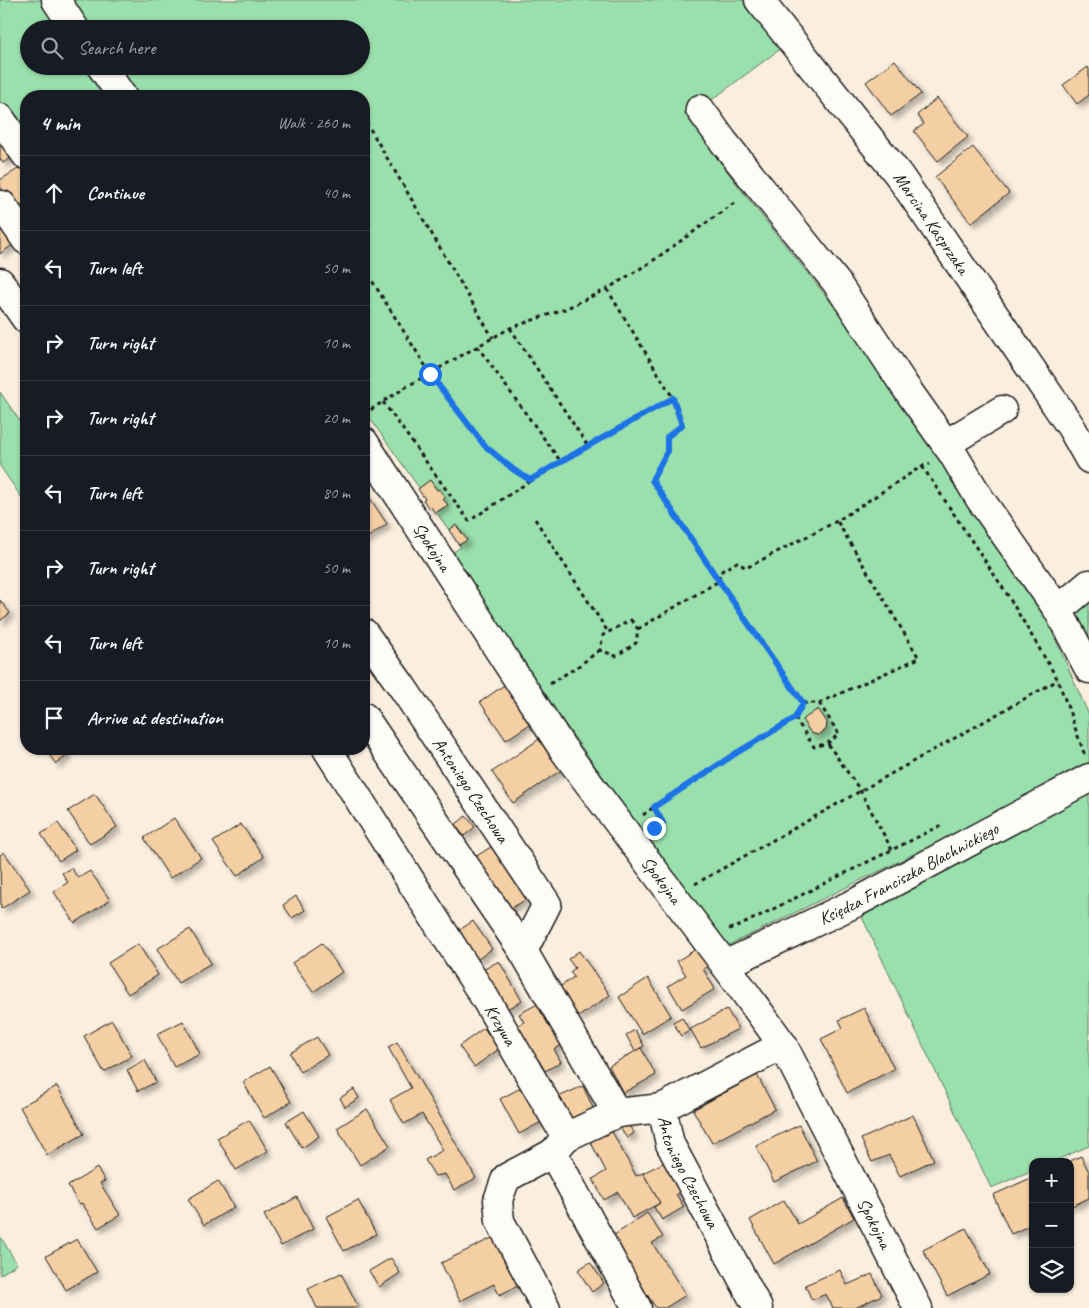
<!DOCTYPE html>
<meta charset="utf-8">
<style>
body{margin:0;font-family:Caveat,sans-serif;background:#20242c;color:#f1f3f6}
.controls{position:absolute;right:15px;bottom:15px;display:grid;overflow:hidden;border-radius:10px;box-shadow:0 1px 4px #0004}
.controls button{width:45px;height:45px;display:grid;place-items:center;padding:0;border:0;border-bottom:1px solid #363941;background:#171b24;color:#f1f3f6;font:25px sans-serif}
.stop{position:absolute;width:15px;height:15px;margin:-11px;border:4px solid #1a73e8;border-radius:50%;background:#fff}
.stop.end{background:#1a73e8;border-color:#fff;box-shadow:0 1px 5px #0008}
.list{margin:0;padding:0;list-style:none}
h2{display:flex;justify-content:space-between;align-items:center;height:65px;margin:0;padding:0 20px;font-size:21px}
h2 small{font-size:16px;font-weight:400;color:#9ea1a6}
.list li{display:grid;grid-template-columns:32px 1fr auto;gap:15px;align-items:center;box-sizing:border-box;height:75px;padding:0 20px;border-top:1px solid #363941}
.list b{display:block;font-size:19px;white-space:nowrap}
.list em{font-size:16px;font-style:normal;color:#9ea1a6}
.icon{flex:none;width:28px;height:28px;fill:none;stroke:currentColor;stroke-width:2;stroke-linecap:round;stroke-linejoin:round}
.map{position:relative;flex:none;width:1089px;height:1308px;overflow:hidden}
.search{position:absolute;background:#171b24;box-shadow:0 1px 4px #0004;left:20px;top:20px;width:350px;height:55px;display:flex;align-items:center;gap:12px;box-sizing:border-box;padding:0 18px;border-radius:28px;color:#9ea1a6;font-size:19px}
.panel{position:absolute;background:#171b24;box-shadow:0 1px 4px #0004;left:20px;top:90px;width:350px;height:665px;border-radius:20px}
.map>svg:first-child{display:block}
.green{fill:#9ae0ac;stroke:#5b7e64}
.building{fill:#f4cfa4;stroke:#1c1c1c;filter:url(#shadow)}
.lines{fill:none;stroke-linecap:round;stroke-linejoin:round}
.minor-casing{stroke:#1c1c1c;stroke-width:31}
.path{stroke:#1c1c1c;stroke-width:3;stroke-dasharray:4 4;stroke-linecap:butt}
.minor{stroke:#fdfcf7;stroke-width:28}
.route{stroke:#1a73e8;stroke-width:6}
.labels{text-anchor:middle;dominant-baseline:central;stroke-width:4;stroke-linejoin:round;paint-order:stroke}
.street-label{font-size:18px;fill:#1c1c1c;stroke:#fdfcf7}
</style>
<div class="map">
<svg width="1089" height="1308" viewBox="0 0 1089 1308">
<defs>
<filter id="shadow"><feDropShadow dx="4.5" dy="4.5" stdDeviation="2.5" flood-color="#0004"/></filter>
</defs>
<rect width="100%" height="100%" fill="#faeede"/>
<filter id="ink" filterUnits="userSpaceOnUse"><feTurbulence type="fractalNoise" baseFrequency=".02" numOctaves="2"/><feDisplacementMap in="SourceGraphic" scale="10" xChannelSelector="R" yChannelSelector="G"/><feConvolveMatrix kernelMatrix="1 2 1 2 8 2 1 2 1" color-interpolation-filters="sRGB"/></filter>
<g filter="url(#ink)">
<g class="green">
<path d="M0,0H48L67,29H29V66H92L113,96H26V140L0,102Z"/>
<path d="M56,0H743L780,49L709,102L684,113L745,195L842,316L944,459L1046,618L1089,715V768L723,948L588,756L466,588L446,557L461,547L364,410V96H122L101,66H361V29H75Z"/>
<path d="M0,392L26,430V504L0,466Z"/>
<path d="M1089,603V651L1075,620L1078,611Z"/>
<path d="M1089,791V1146L1052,1162H1033V1170L991,1188L860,913Z"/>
<path d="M0,1236L17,1264L0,1275Z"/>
</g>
<g class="building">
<path d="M895,60L921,94L891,116L866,82Z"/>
<path d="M1088,67L1089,69V95L1077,104L1063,85Z"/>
<path d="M937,98L968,137L938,161L914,131L924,124L917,115Z"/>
<path d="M0,135L18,153L3,163L0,159Z"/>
<path d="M973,147L1009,193L971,223L935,177Z"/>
<path d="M26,164V203L15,210L0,186V180Z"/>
<path d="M0,207L22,238L0,254Z"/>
<path d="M430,480L437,490L439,489L445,498L443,499L448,505L435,513L431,507L429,508L423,500L425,499L418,489Z"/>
<path d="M367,494L387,524L364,540V496Z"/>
<path d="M456,525L467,540L459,545L449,530Z"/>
<path d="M0,600L10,613L0,621Z"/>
<path d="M510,681L536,720L506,740L480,702Z"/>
<path d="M818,709L827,722L826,730L818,735L811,733L802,720Z"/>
<path d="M545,735L567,766L513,803L492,772Z"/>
<path d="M45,749H64L68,755L56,764Z"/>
<path d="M95,794L117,827L90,844L68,811Z"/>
<path d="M466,816L475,827L464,836L455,825Z"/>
<path d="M174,818L201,858L170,878L144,838Z"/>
<path d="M58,823L76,850L59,861L41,834Z"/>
<path d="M241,824L264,857L237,876L213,842Z"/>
<path d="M497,843L530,897L505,912L472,859Z"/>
<path d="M4,852L30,890L1,909L0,855Z"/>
<path d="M71,868L78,878L90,871L110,900L75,923L54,892L68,882L62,873Z"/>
<path d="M296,896L305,910L292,918L283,905Z"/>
<path d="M473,921L492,949L477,960L458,931Z"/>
<path d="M190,929L211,963L178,983L157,949Z"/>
<path d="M322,943L342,972L313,992L292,963Z"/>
<path d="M138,944L158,975L128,994L108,963Z"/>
<path d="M701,946L712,963L703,969L715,989L682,1009L668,986L686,975L677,961Z"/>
<path d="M579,951L610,995L578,1017L558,988L574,977L570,972L575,968L568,959Z"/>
<path d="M499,961L522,1001L503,1011L481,971Z"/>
<path d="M648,978L671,1016L642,1034L619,997Z"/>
<path d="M545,1000L568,1042L554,1049L561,1062L545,1071L538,1059L534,1061L514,1027L524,1022L519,1014Z"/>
<path d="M864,1008L894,1069L847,1093L821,1039L843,1028L839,1020Z"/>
<path d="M727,1009L738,1029L701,1048L691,1030L681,1036L673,1022L682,1017L689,1030Z"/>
<path d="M112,1020L132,1056L104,1072L84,1036Z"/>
<path d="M183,1021L200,1054L174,1067L157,1034Z"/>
<path d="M484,1028L499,1049L474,1067L459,1046Z"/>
<path d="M635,1030L644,1046L635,1051L626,1035Z"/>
<path d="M317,1037L328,1055L300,1072L290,1053Z"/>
<path d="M397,1042L476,1178L454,1190L445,1174L435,1176L425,1160L443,1150L422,1114L404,1124L390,1100L411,1088L388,1047Z"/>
<path d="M641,1048L656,1075L623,1093L609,1066Z"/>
<path d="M145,1060L156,1082L138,1091L127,1070Z"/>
<path d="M270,1066L291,1102L264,1118L243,1082Z"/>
<path d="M757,1075L775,1109L712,1143L693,1110Z"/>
<path d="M528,1084L547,1119L519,1134L500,1099Z"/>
<path d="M57,1086L84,1134L47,1155L20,1107Z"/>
<path d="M583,1086L594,1110L568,1122L556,1098Z"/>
<path d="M354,1089L359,1098L345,1107L340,1098Z"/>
<path d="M367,1109L390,1146L360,1165L337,1128Z"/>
<path d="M304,1111L319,1136L302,1148L286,1122Z"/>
<path d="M913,1115L934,1160L900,1176L889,1155L872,1162L861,1139Z"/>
<path d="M249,1120L268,1151L236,1170L217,1138Z"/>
<path d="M627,1123L634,1133L627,1138L620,1128Z"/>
<path d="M799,1125L817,1161L774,1182L756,1146Z"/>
<path d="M609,1126L636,1176L643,1173L660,1203L632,1218L618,1192L604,1200L593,1179L606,1171L588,1137Z"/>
<path d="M1081,1156L1089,1172V1198L1070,1207V1162H1068Z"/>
<path d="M671,1159L688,1187L676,1194L684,1207L662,1220L654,1207L660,1203L643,1173Z"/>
<path d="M97,1168L105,1181L100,1183L120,1215L98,1228L82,1203L79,1204L68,1186Z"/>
<path d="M1033,1177V1224L1011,1234L993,1195Z"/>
<path d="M218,1181L234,1207L204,1225L188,1199Z"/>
<path d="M297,1197L313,1229L281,1246L264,1215Z"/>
<path d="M843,1198L854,1218L774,1264L750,1220L784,1200L798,1224Z"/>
<path d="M358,1200L376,1234L344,1251L326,1217Z"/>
<path d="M647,1213L663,1237L652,1243L686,1295L665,1308H656L610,1238Z"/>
<path d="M966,1228L990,1274L947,1296L923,1250Z"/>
<path d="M504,1232L528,1281L499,1295L494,1284L460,1301L441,1263Z"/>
<path d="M77,1239L97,1272L66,1290L46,1256Z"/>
<path d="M391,1258L400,1273L379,1287L369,1271Z"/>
<path d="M590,1262L604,1283L592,1292L578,1270Z"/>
<path d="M840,1270L847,1285L872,1274L882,1295L855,1308H833L826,1294L812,1300L805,1285Z"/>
<path d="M341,1273L358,1306L354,1308H317L308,1289Z"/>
</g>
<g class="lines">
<defs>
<g id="minor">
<path d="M56,0L75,29"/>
<path id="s1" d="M759,0L898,174L1071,427L1089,459"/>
<path d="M101,66L122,96"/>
<path d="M700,109L723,141L836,282L904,385L953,454L980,499L1058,610L1089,669"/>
<path d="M0,118L26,155"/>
<path d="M2,205L26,240"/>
<path d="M0,282L26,319"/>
<path id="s2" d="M364,442L563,749L725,965L783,1045L918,1308"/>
<path d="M946,444L1002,410"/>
<path d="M1058,610L1089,584"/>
<path id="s3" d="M364,633L403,688L547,904L523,951"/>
<path id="s4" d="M364,717L523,951L617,1113L662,1108L670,1144L758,1308"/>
<path id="s5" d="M327,749L485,998L566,1137L553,1153L637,1308"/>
<path id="s6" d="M725,965L855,903L1089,778"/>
<path d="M662,1108L783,1045"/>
<path d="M566,1137L617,1113"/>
<path d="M546,1308L500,1221L498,1200L506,1178L553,1153"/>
</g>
</defs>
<use href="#minor" class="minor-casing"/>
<g class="path">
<path d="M366,122L493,338"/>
<path d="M364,268L430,373L484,445L513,470L530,481L574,454L673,398"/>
<path d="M607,289L673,398L682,425L667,437V452L652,480L719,581L803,703"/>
<path d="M510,328L588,446"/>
<path d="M477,346L561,462"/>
<path d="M383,402L469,521L530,481"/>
<path d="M364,414L406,387L510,328L565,309L607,289L651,262L737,201"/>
<path d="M922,466L1007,594L1058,680L1084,753L1083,754"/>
<path d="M535,519L608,632"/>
<path d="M631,620L638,629L636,643L616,656L600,650L603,635Z"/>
<path d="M638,629L719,581L720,572L737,562L746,568L837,521L922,466L930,464"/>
<path d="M552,684L551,683L577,667L600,650"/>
<path d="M819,703L919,658L837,521"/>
<path d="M828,744L860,790L892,850"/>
<path d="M654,807L738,752L795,718L803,703H819L839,734L828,743L814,747L795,718"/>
<path d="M643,815L654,807L663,823L654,828L655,829"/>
<path d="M695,884L1058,680"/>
<path d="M729,929L737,927L944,824"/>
</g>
<use href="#minor" class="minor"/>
</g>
</g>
<g class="lines" filter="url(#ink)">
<path class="route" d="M430,374L484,445L514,470L530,480L574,454L673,398L682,425L667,437V452L652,480L719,581L803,703L795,718L738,752L654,807L663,823L654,828"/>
</g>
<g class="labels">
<g class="street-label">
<text stroke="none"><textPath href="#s1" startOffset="282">Marcina Kasprzaka</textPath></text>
<text stroke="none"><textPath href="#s2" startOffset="125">Spokojna</textPath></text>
<text stroke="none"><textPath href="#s3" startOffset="190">Antoniego Czechowa</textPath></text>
<text stroke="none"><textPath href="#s6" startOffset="205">Księdza Franciszka Blachnickiego</textPath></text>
<text stroke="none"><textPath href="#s2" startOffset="530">Spokojna</textPath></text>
<text stroke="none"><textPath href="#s5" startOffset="326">Krzywa</textPath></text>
<text stroke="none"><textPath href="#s4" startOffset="585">Antoniego Czechowa</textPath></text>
<text stroke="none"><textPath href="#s2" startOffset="935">Spokojna</textPath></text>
</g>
</g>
</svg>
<div class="controls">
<button>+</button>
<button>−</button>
<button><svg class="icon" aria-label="layers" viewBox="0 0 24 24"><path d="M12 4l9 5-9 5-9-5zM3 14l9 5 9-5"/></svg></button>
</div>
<div class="stop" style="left:430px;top:374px"></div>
<div class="stop end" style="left:654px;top:828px"></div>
<div class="search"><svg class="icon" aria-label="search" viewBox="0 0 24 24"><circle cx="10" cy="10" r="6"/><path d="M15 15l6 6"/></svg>Search here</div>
<section class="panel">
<h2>4 min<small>Walk · 260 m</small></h2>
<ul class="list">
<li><svg class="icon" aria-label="ahead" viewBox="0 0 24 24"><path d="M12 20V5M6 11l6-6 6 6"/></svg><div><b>Continue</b></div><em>40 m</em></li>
<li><svg class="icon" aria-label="left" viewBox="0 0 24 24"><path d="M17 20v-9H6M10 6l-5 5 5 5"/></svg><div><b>Turn left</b></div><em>50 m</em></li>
<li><svg class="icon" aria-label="right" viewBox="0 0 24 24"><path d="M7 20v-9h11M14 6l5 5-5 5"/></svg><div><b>Turn right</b></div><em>10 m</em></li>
<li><svg class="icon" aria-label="right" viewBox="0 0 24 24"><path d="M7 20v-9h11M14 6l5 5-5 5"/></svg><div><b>Turn right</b></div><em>20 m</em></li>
<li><svg class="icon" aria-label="left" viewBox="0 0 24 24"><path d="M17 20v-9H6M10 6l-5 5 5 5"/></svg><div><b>Turn left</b></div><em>80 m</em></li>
<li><svg class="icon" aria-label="right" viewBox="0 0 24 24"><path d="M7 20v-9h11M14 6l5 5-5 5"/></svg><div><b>Turn right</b></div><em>50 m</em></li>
<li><svg class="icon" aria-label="left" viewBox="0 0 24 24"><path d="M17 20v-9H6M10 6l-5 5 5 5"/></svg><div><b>Turn left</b></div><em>10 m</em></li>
<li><svg class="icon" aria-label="arrive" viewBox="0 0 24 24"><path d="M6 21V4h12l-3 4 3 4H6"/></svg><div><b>Arrive at destination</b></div></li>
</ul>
</section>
</div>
